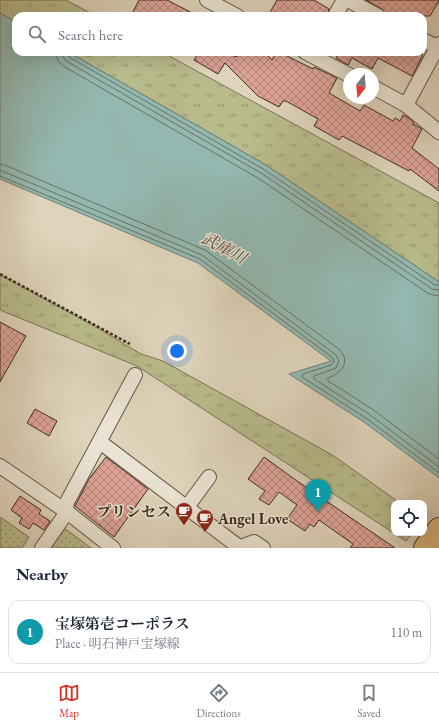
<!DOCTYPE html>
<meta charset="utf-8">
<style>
body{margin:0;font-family:"EB Garamond","Noto Serif JP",serif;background:#f2f2f3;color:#1f2937}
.controls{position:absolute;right:12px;bottom:12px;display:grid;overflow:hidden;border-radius:8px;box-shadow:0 4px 16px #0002}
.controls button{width:36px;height:36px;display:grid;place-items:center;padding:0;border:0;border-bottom:1px solid #e0e1e3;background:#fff;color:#1f2937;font:20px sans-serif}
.compass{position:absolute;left:343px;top:68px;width:36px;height:36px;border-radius:50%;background:#fff;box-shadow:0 4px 16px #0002;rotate:196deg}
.you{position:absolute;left:177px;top:351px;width:14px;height:14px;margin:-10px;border:3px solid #fff;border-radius:50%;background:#1a73e8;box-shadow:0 0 0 6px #1a73e833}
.badge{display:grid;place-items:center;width:26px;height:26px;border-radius:50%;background:#d93025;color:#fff;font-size:13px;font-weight:700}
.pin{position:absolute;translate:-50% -33px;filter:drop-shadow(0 1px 2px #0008)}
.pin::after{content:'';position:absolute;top:21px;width:14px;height:12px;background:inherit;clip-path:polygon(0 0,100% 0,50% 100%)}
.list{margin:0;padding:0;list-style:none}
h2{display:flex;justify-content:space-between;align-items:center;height:52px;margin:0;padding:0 16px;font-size:17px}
h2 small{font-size:13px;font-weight:400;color:#747a83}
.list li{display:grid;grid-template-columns:26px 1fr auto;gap:12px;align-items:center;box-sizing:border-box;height:64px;margin:0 8px 8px;padding:0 8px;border:1px solid #e0e1e3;border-radius:12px}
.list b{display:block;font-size:15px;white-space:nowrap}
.list p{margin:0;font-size:13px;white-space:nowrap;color:#747a83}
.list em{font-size:13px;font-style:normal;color:#747a83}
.icon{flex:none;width:22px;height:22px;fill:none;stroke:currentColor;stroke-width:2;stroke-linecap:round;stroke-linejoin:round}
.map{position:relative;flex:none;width:439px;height:548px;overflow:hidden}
.search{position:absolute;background:#fff;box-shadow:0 4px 16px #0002;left:12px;right:12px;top:12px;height:44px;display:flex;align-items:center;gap:10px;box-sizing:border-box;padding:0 14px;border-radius:12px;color:#747a83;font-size:15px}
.sheet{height:124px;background:#fff}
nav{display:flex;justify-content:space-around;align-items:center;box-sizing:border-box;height:56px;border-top:1px solid #e0e1e3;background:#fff;font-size:11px;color:#747a83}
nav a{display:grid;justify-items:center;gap:2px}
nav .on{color:#d93025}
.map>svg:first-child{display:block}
.grass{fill:url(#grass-tufts);stroke:#7c7455}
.park{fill:url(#park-dots);stroke:#7c7455}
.water{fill:#93b8b0;stroke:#728076}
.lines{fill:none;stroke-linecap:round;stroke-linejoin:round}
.shore{stroke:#6a7267;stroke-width:1}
.building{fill:url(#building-cross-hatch);stroke:#402d1e}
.minor-casing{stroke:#685745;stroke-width:16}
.primary-casing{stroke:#402d1e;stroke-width:24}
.path{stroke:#402d1e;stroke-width:2.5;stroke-dasharray:3 2;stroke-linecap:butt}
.minor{stroke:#eae3d3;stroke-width:14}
.primary{stroke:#e0ba7e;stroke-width:22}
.labels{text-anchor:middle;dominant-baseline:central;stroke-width:3;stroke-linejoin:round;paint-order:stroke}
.poi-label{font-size:15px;font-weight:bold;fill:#402d1e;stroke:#eae3d3;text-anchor:end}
.water-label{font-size:16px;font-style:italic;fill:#51493b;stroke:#eae3d3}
</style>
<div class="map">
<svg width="439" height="548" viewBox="0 0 439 548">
<defs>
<pattern id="grass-tufts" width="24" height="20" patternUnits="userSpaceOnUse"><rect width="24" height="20" fill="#b8bb8c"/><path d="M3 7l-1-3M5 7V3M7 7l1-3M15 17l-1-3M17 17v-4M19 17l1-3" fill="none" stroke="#979872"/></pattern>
<pattern id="park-dots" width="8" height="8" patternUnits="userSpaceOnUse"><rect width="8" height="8" fill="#b8bb8c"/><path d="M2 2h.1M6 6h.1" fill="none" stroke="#979872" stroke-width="1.8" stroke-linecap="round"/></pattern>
<pattern id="building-cross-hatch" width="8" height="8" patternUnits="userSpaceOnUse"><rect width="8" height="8" fill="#dea397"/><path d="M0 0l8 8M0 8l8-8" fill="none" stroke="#b5857b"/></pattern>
</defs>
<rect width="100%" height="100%" fill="#dfd4bb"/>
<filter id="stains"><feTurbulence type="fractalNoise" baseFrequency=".005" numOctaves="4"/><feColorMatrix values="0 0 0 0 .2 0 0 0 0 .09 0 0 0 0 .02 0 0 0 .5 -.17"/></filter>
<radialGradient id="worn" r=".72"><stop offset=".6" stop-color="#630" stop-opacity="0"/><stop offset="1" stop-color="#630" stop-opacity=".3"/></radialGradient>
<g class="grass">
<path d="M0,0H66L96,16H16V22L0,13Z"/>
<path d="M68,52H162L439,203V282L266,165Z"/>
<path d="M0,275L98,328L141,354L163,361L334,456L400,503H394V533H412L406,541L137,366L0,310Z"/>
</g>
<g class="park">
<path d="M0,517L29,537L22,548H0Z"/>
<path d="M60,528L67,530L91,548H46Z"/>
</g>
<path class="water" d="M0,13L16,22V52H68L266,165L439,282V478L364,422L289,374L331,361L198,263L0,179Z"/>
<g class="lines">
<g class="shore">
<path d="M56,52L58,61L63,66L258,178L429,294L439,296"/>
<path d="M62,52L63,57L66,61L261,173L432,289L439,290"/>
<path d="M67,52L69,57L263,169L435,285H439"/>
<path d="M0,164L7,166L205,250L340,350C351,363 341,373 328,378V381L372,409L439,459"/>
<path d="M0,170L202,255L336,355L339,361L336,368L314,376V379L369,414L439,467"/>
<path d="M0,176L200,259L333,358L334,362L331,365L303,374L302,377L366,418L439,473"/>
</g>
</g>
<g class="building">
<path d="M139,0H167L198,16H131Z"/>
<path d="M277,0H314L329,9L327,16H268Z"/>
<path d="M366,0H439V1L430,16H386L382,9Z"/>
<path d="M199,52H231L230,54L236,57L242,52H264L272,60L276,53L280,55L281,53L313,69L314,67L337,78L329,93L360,111L364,105L393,121L395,118L400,121L403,115L409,118L414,123L413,124L422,129L412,148L439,169V191L410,169L409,171L342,136L339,140L314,126L318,119L286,101H283L279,107L258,96L225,63L218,74L194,60Z"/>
<path d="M339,52H418L423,55L412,76L378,58L372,69L352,58L348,65L336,58Z"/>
<path d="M0,322L26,336L0,382Z"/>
<path d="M35,409L57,421L49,436L27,423Z"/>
<path d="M106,457L148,489L114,537L75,506L89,479Z"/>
<path d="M264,457L297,481L395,548H350L353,544L319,520L314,527L310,524L305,531L287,519L297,505L279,492L269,505L259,499L265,491L248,479Z"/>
<path d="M20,496L41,510L39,514L50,521L44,530L33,523L29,529L19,523L22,518L11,510Z"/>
</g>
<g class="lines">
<defs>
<g id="minor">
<path d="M207,0L237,16"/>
<path d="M348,0L378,16"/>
<path d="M335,16L344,0"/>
<path d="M423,40L437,47"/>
<path d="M305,52L349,75"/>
<path d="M373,87L406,105L439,132"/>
<path d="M406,105L439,44"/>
<path d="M100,442L239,547"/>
<path d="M0,466L67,512L113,548"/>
<path d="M187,507L209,477"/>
<path d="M42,548L67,512L66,504L135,375"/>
<path d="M238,548L254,542L263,548"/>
</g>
<path id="primary" d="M425,548L439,529"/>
</defs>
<use href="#minor" class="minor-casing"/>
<use href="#primary" class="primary-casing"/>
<path class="path" d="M0,274L130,344"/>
<use href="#minor" class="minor"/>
<use href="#primary" class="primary"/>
</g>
<defs>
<symbol id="cafe-pin" viewBox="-11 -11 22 30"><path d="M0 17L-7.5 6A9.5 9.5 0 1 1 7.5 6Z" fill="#8f2418" stroke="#eae3d3"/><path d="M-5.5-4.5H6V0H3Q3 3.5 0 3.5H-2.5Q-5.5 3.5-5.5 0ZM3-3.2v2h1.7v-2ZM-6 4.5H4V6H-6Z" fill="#fff"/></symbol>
</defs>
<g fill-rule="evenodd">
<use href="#cafe-pin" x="174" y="501" width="20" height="27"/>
<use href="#cafe-pin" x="195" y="508" width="20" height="27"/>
</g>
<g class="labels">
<g class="poi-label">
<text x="171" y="511">プリンセス</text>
<text x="218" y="518" text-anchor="start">Angel Love</text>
</g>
<g class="water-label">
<text transform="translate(224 248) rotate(28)">武庫川</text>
</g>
</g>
<rect width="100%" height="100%" filter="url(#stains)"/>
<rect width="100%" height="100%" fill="url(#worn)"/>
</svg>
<div class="controls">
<button><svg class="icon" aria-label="locate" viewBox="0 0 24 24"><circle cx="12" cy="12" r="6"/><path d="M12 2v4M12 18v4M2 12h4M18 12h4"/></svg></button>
</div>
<svg class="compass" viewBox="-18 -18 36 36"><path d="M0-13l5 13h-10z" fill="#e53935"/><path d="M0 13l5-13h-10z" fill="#747a83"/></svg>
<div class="you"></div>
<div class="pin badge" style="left:318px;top:512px;background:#0f9aa8">1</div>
<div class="search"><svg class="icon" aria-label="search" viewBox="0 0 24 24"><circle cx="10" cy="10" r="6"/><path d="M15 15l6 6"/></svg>Search here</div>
</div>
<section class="sheet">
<h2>Nearby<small></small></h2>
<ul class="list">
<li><span class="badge" style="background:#0f9aa8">1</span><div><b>宝塚第壱コーポラス</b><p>Place · 明石神戸宝塚線</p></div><em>110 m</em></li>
</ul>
</section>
<nav>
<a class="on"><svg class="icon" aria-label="map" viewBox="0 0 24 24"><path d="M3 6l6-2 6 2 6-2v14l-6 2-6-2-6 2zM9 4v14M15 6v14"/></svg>Map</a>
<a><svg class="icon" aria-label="directions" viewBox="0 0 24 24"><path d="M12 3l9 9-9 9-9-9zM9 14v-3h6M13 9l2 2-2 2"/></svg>Directions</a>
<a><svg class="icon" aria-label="saved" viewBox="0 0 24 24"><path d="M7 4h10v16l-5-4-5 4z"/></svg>Saved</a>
</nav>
